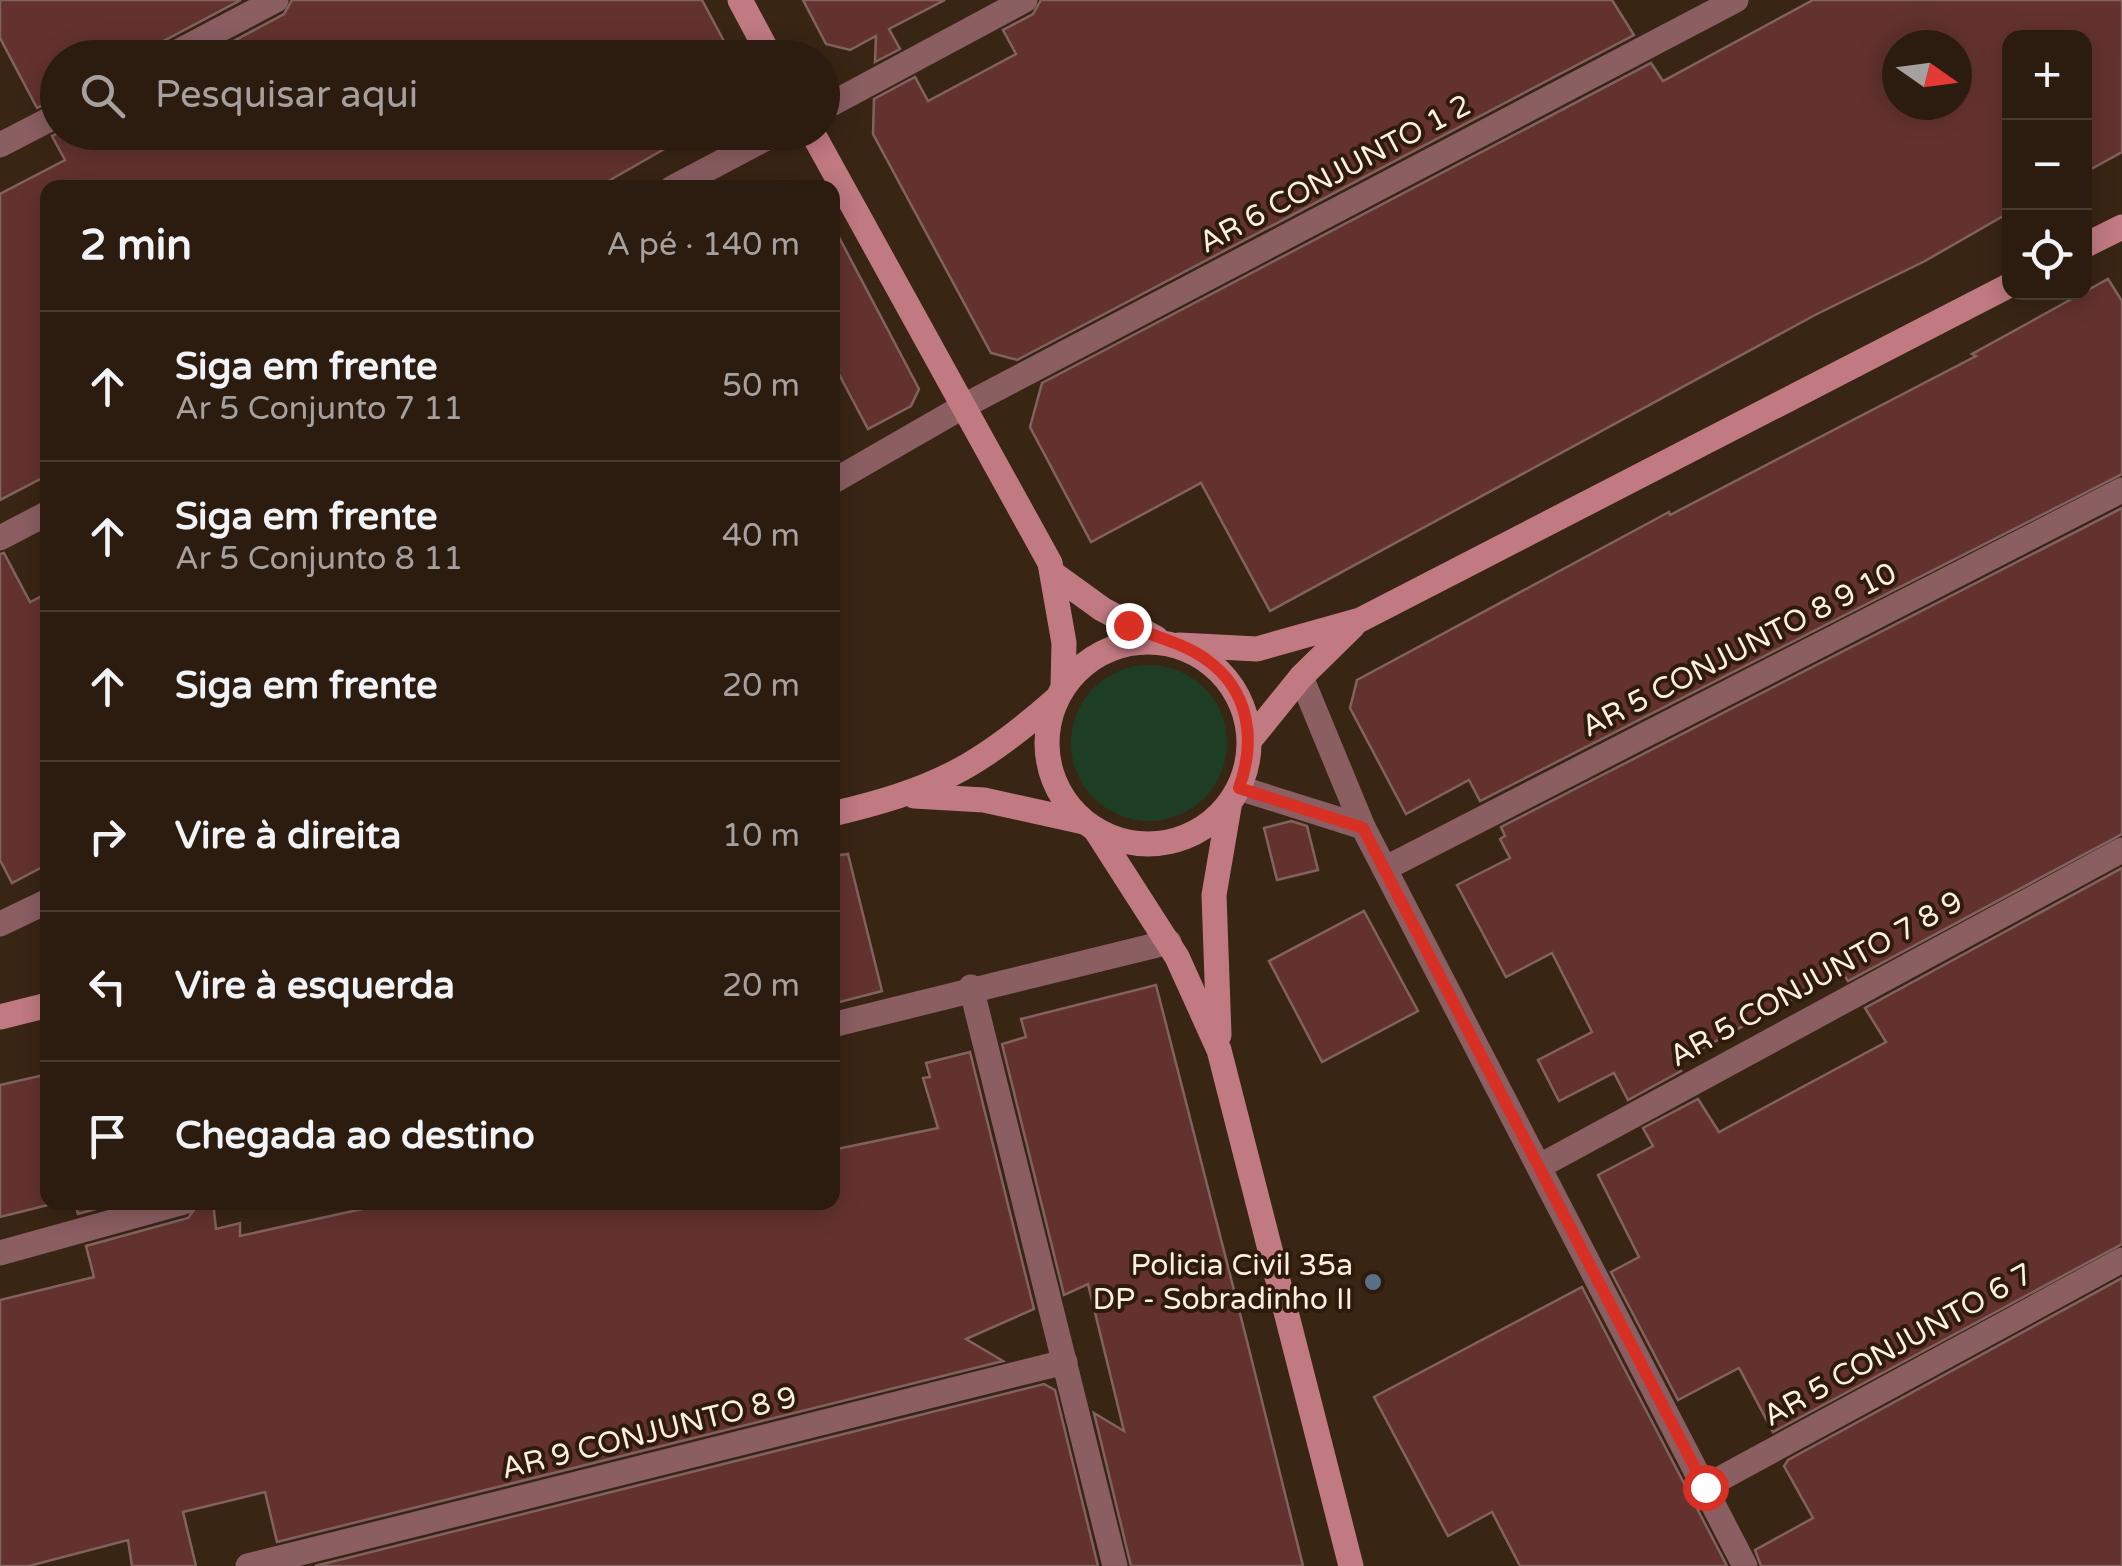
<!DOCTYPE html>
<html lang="pt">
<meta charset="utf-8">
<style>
body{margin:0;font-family:"Varela Round",sans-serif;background:#332518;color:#f1f3f6}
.controls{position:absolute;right:30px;top:30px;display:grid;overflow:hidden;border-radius:20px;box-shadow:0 5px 25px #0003}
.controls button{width:90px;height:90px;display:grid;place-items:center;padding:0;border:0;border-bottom:2px solid #473a2f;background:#2b1c0f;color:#f1f3f6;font:50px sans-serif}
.compass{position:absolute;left:1882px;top:30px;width:90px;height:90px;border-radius:50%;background:#2b1c0f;box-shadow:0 5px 25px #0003;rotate:104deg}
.stop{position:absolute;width:30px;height:30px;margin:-22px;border:8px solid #d93025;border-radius:50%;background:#fff}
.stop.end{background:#d93025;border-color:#fff;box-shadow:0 2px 10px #0008}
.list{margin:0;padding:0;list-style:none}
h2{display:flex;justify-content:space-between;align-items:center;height:130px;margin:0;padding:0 40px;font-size:42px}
h2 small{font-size:32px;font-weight:400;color:#a6a19e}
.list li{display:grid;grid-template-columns:65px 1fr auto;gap:30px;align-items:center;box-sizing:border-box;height:150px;padding:0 40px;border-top:2px solid #473a2f}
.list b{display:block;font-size:38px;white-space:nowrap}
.list p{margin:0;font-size:32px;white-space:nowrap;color:#a6a19e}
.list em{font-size:32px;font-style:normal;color:#a6a19e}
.icon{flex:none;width:55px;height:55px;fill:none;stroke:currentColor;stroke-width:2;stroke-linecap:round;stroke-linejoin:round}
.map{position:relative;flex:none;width:2122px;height:1566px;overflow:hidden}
.search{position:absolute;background:#2b1c0f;box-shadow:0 5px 25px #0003;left:40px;top:40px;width:800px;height:110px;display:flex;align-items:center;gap:25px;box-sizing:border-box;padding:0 35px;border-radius:55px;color:#a6a19e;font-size:38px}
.panel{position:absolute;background:#2b1c0f;box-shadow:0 5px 25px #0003;left:40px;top:180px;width:800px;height:1030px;border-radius:20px}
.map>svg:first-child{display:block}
.green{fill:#1e3d25}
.building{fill:#63322e;stroke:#82625f;stroke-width:2.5;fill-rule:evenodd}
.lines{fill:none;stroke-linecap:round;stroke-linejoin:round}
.street{stroke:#8b5e62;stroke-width:25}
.secondary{stroke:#c17a82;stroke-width:25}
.route{stroke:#d93025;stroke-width:12}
.service-dot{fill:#5c6f8a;stroke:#2f1b0a;stroke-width:4}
.labels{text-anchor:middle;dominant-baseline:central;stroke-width:8;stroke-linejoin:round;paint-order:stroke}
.street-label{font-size:30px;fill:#fbeee3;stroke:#2f1b0a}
.poi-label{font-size:30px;fill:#fbeee3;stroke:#2f1b0a;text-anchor:end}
</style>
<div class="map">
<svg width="2122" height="1566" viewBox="0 0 2122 1566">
<rect width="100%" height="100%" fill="#392514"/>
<circle class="green" cx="1149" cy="743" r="78"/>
<g class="building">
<path d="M0,0H241L158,44L150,58H58V99L37,108L0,38Z"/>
<path d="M292,0H702L733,58H202L284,14Z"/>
<path d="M803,0H945L889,29L900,49L875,62L876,36L850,50L826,44Z"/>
<path d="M1041,0H1612L1634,35L1017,360L991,353L873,134L874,99L915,77L928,101L1016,54L1003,30L1033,14Z"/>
<path d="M1813,0H2122V152L2084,173V38H2010V212L1925,261L1815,315L1270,611L1201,483L1091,542L1030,427L1042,383L1651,63L1663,81ZM1897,45H1957V105H1897Z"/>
<path d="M60,132H694L596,188H48V475L0,500V194L65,160L52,136Z"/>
<path d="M832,224L919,389L911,406L868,429L832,361Z"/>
<path d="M2108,279L2122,301V474L1480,801L1469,780L1406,814L1350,708L1357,680L1669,512L1670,515L1976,356L1972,354Z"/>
<path d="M2122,508V834L1848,981L1842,972L1787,1002L1676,1063L1681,1071L1628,1100L1614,1073L1559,1101L1538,1060L1592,1032L1552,953L1506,977L1457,885L1510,858L1500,839L1505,836L1501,827Z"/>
<path d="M4,553L30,602L48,593V864L12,883L0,860V554Z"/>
<path d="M1291,821L1307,826L1318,870L1277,880L1264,828Z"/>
<path d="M848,854L882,991L832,1004V856Z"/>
<path d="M2122,868V1244L1773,1432L1739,1368L1678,1400L1611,1272L1639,1257L1598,1175L1653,1146L1643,1128L1698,1099L1719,1132L1886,1042L1865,1008Z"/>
<path d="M1364,911L1418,1011L1322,1062L1269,961Z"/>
<path d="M1156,985L1247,1341L1303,1566H1131L1094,1413L1124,1431L1088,1284L1064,1295L1002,1044L1026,1037L1021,1019Z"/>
<path d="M970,1052L1034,1309L966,1339L1003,1361L277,1542L265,1492L183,1512L196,1566H132L128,1540L29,1566H0V1300L94,1277L86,1246L188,1218L200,1202H213L216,1229L240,1223V1236L362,1209L361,1202H832V1150L938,1128L923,1078L930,1077L926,1063Z"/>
<path d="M48,1074V1205L0,1217V1085Z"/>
<path d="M75,1202H121L78,1214Z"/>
<path d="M2122,1278V1566H1761L1755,1550L1813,1518L1784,1466L1788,1460Z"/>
<path d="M1582,1287L1727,1566H1520L1492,1512L1448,1536L1374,1397Z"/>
<path d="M1044,1384L1055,1390L1098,1566H315Z"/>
</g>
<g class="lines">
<g class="street">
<path d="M166,58L276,0"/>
<path d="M822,109L1025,0"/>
<path d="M0,145L58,115"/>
<path d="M672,188L778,132"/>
<path d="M832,482L964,406L1736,0"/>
<path d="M0,538L48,513"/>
<path d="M1301,677L1363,827L1745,1566"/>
<path d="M1239,788L1363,827"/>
<path d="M1386,868L2122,490"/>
<path d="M0,924L48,901"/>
<path d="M971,987L1115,1566"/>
<path d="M832,1025L1169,942"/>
<path d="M1540,1166L2122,850"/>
<path d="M0,1253L184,1202"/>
<path d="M1705,1487L2122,1260"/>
<path d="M248,1566L1065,1362"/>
</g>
<g class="secondary">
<path d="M740,0L771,58"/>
<path d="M812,132L1050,563L1064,643L1063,687"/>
<path d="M2084,246L2122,227"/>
<path d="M1055,575L1102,609L1156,638"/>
<circle cx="1148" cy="743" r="101"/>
<path d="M1179,645L1257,649L1360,620L2010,285"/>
<path d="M1250,740L1301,677L1353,626"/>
<path d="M914,796L984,800L1084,822"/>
<path d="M832,814C933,790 977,769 1055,700"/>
<path d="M1095,829L1177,957L1219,1050L1351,1566"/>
<path d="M0,1017L48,1005"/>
<path d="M1219,1035L1214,895L1229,807"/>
</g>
</g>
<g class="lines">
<path class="route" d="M1128,625C1153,637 1185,643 1207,660C1250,691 1256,741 1239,788L1363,828L1705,1487"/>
</g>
<circle class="service-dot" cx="1373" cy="1282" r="10"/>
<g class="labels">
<g class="street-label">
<text transform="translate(1335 174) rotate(-28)">AR 6 CONJUNTO 1 2</text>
<text transform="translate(1739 650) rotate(-27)">AR 5 CONJUNTO 8 9 10</text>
<text transform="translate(1816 979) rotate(-29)">AR 5 CONJUNTO 7 8 9</text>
<text transform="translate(1898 1345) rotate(-29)">AR 5 CONJUNTO 6 7</text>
<text transform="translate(649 1433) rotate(-14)">AR 9 CONJUNTO 8 9</text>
</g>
<g class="poi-label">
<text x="1353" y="1265">Policia Civil 35a<tspan x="1353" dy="34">DP - Sobradinho II</tspan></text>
</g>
</g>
</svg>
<div class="controls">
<button>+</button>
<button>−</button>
<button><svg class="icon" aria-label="locate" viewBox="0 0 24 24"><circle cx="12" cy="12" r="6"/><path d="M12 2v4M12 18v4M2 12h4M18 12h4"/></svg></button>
</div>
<svg class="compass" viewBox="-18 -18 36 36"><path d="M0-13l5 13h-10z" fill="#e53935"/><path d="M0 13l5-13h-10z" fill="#a6a19e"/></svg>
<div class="stop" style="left:1705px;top:1487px"></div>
<div class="stop end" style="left:1128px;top:625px"></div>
<div class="search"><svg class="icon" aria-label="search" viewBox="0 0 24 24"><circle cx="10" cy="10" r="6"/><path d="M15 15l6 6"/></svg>Pesquisar aqui</div>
<section class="panel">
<h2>2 min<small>A pé · 140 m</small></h2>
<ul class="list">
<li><svg class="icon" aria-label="ahead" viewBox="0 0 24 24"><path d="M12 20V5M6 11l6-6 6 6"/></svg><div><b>Siga em frente</b><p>Ar 5 Conjunto 7 11</p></div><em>50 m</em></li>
<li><svg class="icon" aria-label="ahead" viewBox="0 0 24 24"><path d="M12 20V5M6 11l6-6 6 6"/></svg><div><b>Siga em frente</b><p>Ar 5 Conjunto 8 11</p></div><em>40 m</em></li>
<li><svg class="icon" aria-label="ahead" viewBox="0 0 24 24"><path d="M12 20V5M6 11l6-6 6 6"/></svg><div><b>Siga em frente</b></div><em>20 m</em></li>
<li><svg class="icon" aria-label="right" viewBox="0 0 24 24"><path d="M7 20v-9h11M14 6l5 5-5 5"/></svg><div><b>Vire à direita</b></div><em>10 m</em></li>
<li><svg class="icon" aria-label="left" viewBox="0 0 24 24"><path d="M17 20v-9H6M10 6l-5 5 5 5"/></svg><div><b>Vire à esquerda</b></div><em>20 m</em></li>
<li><svg class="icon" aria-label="arrive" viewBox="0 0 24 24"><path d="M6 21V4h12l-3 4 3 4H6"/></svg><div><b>Chegada ao destino</b></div></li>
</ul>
</section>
</div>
